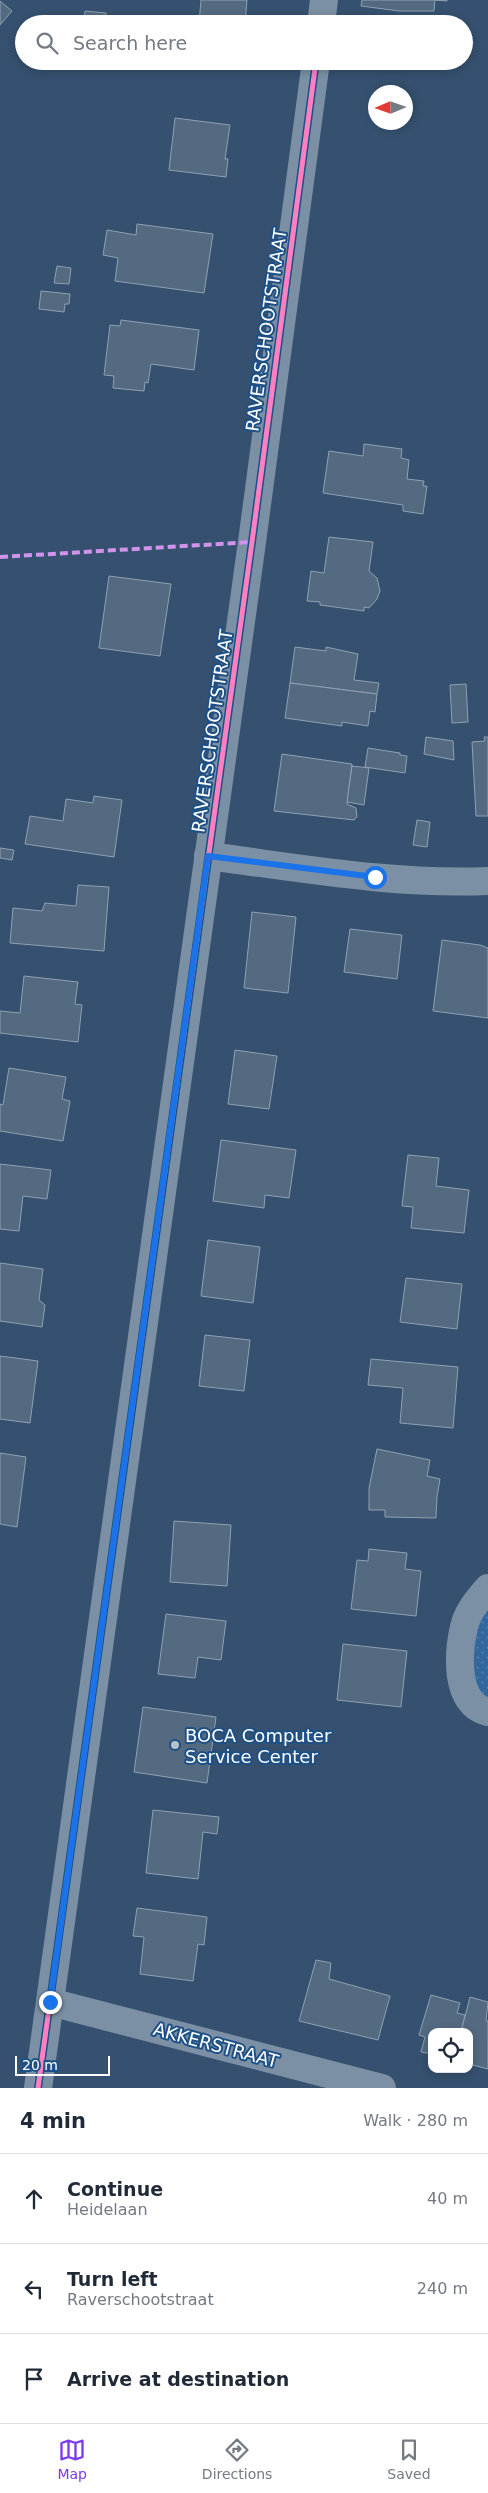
<!DOCTYPE html>
<meta charset="utf-8">
<style>
body{margin:0;font-family:"DejaVu Sans",sans-serif;background:#f2f2f3;color:#1f2937}
.controls{position:absolute;right:15px;bottom:15px;display:grid;overflow:hidden;border-radius:10px;box-shadow:0 2px 8px #0003}
.controls button{width:45px;height:45px;display:grid;place-items:center;padding:0;border:0;border-bottom:1px solid #e0e1e3;background:#fff;color:#1f2937;font:25px sans-serif}
.compass{position:absolute;left:368px;top:85px;width:45px;height:45px;border-radius:50%;background:#fff;box-shadow:0 2px 8px #0003;rotate:268deg}
.scale{position:absolute;left:15px;bottom:12px;width:95px;box-sizing:border-box;padding-left:5px;border:2px solid #fff;border-top:0;font-size:14px;line-height:18px;white-space:nowrap;color:#fff;-webkit-text-stroke:4px #1d5087;paint-order:stroke}
.stop{position:absolute;width:15px;height:15px;margin:-11px;border:4px solid #1a73e8;border-radius:50%;background:#fff}
.stop.end{background:#1a73e8;border-color:#fff;box-shadow:0 1px 5px #0008}
.list{margin:0;padding:0;list-style:none}
h2{display:flex;justify-content:space-between;align-items:center;height:65px;margin:0;padding:0 20px;font-size:21px}
h2 small{font-size:16px;font-weight:400;color:#747a83}
.list li{display:grid;grid-template-columns:32px 1fr auto;gap:15px;align-items:center;box-sizing:border-box;height:90px;padding:0 20px;border-top:1px solid #e0e1e3}
.list b{display:block;font-size:19px;white-space:nowrap}
.list p{margin:0;font-size:16px;white-space:nowrap;color:#747a83}
.list em{font-size:16px;font-style:normal;color:#747a83}
.icon{flex:none;width:28px;height:28px;fill:none;stroke:currentColor;stroke-width:2;stroke-linecap:round;stroke-linejoin:round}
.map{position:relative;flex:none;width:488px;height:2088px;overflow:hidden}
.search{position:absolute;background:#fff;box-shadow:0 2px 8px #0003;left:15px;right:15px;top:15px;height:55px;display:flex;align-items:center;gap:12px;box-sizing:border-box;padding:0 18px;border-radius:28px;color:#747a83;font-size:19px}
.sheet{height:335px;background:#fff}
nav{display:flex;justify-content:space-around;align-items:center;box-sizing:border-box;height:70px;border-top:1px solid #e0e1e3;background:#fff;font-size:14px;color:#747a83}
nav a{display:grid;justify-items:center;gap:2px}
nav .on{color:#7c3aed}
.map>svg:first-child{display:block}
.park{fill:url(#park-dots)}
.building{fill:#536a81;stroke:#90a1b3}
.lines{fill:none;stroke-linecap:round;stroke-linejoin:round}
.minor{stroke:#7c90a5;stroke-width:28}
.quiet{stroke:#d193ec;stroke-width:4;stroke-dasharray:8 4;stroke-linecap:butt}
.cycleway-casing{stroke:#1d5087;stroke-width:8}
.cycleway{stroke:#ff80c0;stroke-width:5}
.route{stroke:#1a73e8;stroke-width:6}
.poi-dot{fill:#b8c2cd;stroke:#1d5087;stroke-width:2}
.labels{text-anchor:middle;dominant-baseline:central;stroke-width:4;stroke-linejoin:round;paint-order:stroke}
.street-label{font-size:18px;fill:#fff;stroke:#1d5087}
.poi-label{font-size:18px;fill:#fff;stroke:#1d5087;text-anchor:start}
</style>
<div class="map">
<svg width="488" height="2088" viewBox="0 0 488 2088">
<defs>
<pattern id="park-dots" width="8" height="8" patternUnits="userSpaceOnUse" patternTransform="scale(1.25)"><rect width="8" height="8" fill="#32679e"/><path d="M2 2h.1M6 6h.1" fill="none" stroke="#517ead" stroke-width="1.8" stroke-linecap="round"/></pattern>
</defs>
<rect width="100%" height="100%" fill="#35516f"/>
<path class="park" d="M488,1603V1702L470,1683L474,1619Z"/>
<g class="building">
<path d="M201,0H247L245,24H199Z"/>
<path d="M362,0H447V1L435,0L434,11H399L361,6Z"/>
<path d="M0,1L12,11L0,25Z"/>
<path d="M85,11L106,13L105,24H84Z"/>
<path d="M111,17L149,20V24H110Z"/>
<path d="M175,118L230,125L225,159H228L226,177L169,170Z"/>
<path d="M137,224L213,234L204,293L115,281L118,258L103,255L107,230L136,235Z"/>
<path d="M57,266L71,268L69,284L54,283Z"/>
<path d="M41,291L70,294L69,304H65L64,312L39,309Z"/>
<path d="M121,320L199,330L194,370L151,364L148,383L145,382L144,391L113,388L114,376L104,375L110,325L120,326Z"/>
<path d="M364,444L402,449L401,458L409,460L407,479L424,481L423,486H427L423,514L403,511V505L323,493L329,451L363,456Z"/>
<path d="M329,537L373,542L369,571L377,578L380,591L377,599L369,608L364,607V611L320,605V602L307,601L311,571L324,573Z"/>
<path d="M109,576L171,584L160,656L99,648Z"/>
<path d="M295,647L326,651V647L358,654L354,680L379,683L377,694L290,683Z"/>
<path d="M290,683L377,694L375,712L370,711L368,726L342,722V726L285,718Z"/>
<path d="M466,684L468,722L452,723L450,685Z"/>
<path d="M426,737L453,741L454,760L424,754Z"/>
<path d="M484,737H488V816H476L472,742L485,741Z"/>
<path d="M368,748L400,753V755L407,756L405,773L365,767Z"/>
<path d="M282,754L352,764L347,804L356,808L357,817L354,820L274,811Z"/>
<path d="M352,766L369,768L364,805L347,802Z"/>
<path d="M94,796L122,800L114,857L25,844L30,816L63,821L66,799L93,803Z"/>
<path d="M417,820L430,822L427,847L413,845Z"/>
<path d="M0,848L14,850L12,860L0,858Z"/>
<path d="M78,885L109,887L104,951L10,943L13,908L42,911L45,903L76,906Z"/>
<path d="M252,912L296,917L288,993L244,988Z"/>
<path d="M350,929L402,935L397,979L344,972Z"/>
<path d="M442,940L480,945L488,948V1018L433,1011Z"/>
<path d="M24,976L78,982L75,1004L82,1005L78,1042L0,1033V1011L20,1013Z"/>
<path d="M235,1050L277,1056L269,1109L228,1104Z"/>
<path d="M9,1068L66,1077L62,1099L70,1101L63,1141L0,1131V1104L3,1105Z"/>
<path d="M221,1140L296,1150L289,1198L265,1195L264,1208L213,1201Z"/>
<path d="M408,1155L439,1158L436,1186L469,1190L464,1233L411,1228L413,1207L402,1206Z"/>
<path d="M0,1164L51,1170L47,1199L23,1196L19,1231L0,1229Z"/>
<path d="M208,1240L260,1247L253,1303L201,1296Z"/>
<path d="M0,1263L43,1269L39,1300L45,1305L42,1327L0,1321Z"/>
<path d="M406,1278L462,1284L457,1329L400,1322Z"/>
<path d="M205,1335L250,1340L244,1391L199,1386Z"/>
<path d="M0,1356L38,1361L30,1423L0,1419Z"/>
<path d="M371,1359L458,1367L453,1428L400,1423L403,1388L368,1385Z"/>
<path d="M377,1449L430,1460L427,1476L440,1479L437,1497L436,1518L385,1517V1510H369V1488Z"/>
<path d="M0,1453L26,1457L17,1527L0,1524Z"/>
<path d="M174,1521L231,1525L227,1586L170,1582Z"/>
<path d="M369,1549L407,1553L405,1569L421,1571L416,1616L351,1609L357,1560L368,1561Z"/>
<path d="M166,1614L226,1621L221,1660L198,1657L195,1678L158,1674Z"/>
<path d="M343,1644L407,1651L401,1707L337,1700Z"/>
<path d="M143,1707L216,1717L207,1783L134,1772Z"/>
<path d="M153,1810L219,1817L217,1834L203,1832L198,1879L146,1873Z"/>
<path d="M137,1908L207,1917L204,1945L198,1944L193,1981L140,1974L144,1937L133,1936Z"/>
<path d="M316,1960L331,1963L329,1979L390,1996L378,2040L299,2021Z"/>
<path d="M431,1995L460,2003L457,2013L465,2015L461,2032H432V2054L421,2052L425,2037L419,2035Z"/>
<path d="M470,1997L488,2002L486,2021H488V2069L469,2064V2032H461Z"/>
</g>
<g class="lines">
<g class="minor">
<path d="M321,24L324,0"/>
<path d="M208,856C301,868 394,885 488,881"/>
<path d="M488,1588C478,1600 467,1612 464,1627C458,1653 454,1704 488,1712"/>
<path d="M50,2002L382,2088"/>
<path d="M38,2088L252,542L316,61"/>
</g>
<path class="quiet" d="M0,557L252,542"/>
<defs>
<path id="cycleway" d="M38,2088L252,542L316,61"/>
</defs>
<use href="#cycleway" class="cycleway-casing"/>
<use href="#cycleway" class="cycleway"/>
</g>
<g class="lines">
<path class="route" d="M50,2002L208,856L375,877"/>
</g>
<circle class="poi-dot" cx="175" cy="1745" r="5"/>
<g class="labels">
<g class="street-label">
<text transform="translate(266 330) rotate(-82)">RAVERSCHOOTSTRAAT</text>
<text transform="translate(212 731) rotate(-82)">RAVERSCHOOTSTRAAT</text>
<text transform="translate(216 2045) rotate(15)">AKKERSTRAAT</text>
</g>
<g class="poi-label">
<text x="185" y="1735">BOCA Computer<tspan x="185" dy="21">Service Center</tspan></text>
</g>
</g>
</svg>
<div class="controls">
<button><svg class="icon" aria-label="locate" viewBox="0 0 24 24"><circle cx="12" cy="12" r="6"/><path d="M12 2v4M12 18v4M2 12h4M18 12h4"/></svg></button>
</div>
<svg class="compass" viewBox="-18 -18 36 36"><path d="M0-13l5 13h-10z" fill="#e53935"/><path d="M0 13l5-13h-10z" fill="#747a83"/></svg>
<div class="scale">20 m</div>
<div class="stop" style="left:375px;top:877px"></div>
<div class="stop end" style="left:50px;top:2002px"></div>
<div class="search"><svg class="icon" aria-label="search" viewBox="0 0 24 24"><circle cx="10" cy="10" r="6"/><path d="M15 15l6 6"/></svg>Search here</div>
</div>
<section class="sheet">
<h2>4 min<small>Walk · 280 m</small></h2>
<ul class="list">
<li><svg class="icon" aria-label="ahead" viewBox="0 0 24 24"><path d="M12 20V5M6 11l6-6 6 6"/></svg><div><b>Continue</b><p>Heidelaan</p></div><em>40 m</em></li>
<li><svg class="icon" aria-label="left" viewBox="0 0 24 24"><path d="M17 20v-9H6M10 6l-5 5 5 5"/></svg><div><b>Turn left</b><p>Raverschootstraat</p></div><em>240 m</em></li>
<li><svg class="icon" aria-label="arrive" viewBox="0 0 24 24"><path d="M6 21V4h12l-3 4 3 4H6"/></svg><div><b>Arrive at destination</b></div></li>
</ul>
</section>
<nav>
<a class="on"><svg class="icon" aria-label="map" viewBox="0 0 24 24"><path d="M3 6l6-2 6 2 6-2v14l-6 2-6-2-6 2zM9 4v14M15 6v14"/></svg>Map</a>
<a><svg class="icon" aria-label="directions" viewBox="0 0 24 24"><path d="M12 3l9 9-9 9-9-9zM9 14v-3h6M13 9l2 2-2 2"/></svg>Directions</a>
<a><svg class="icon" aria-label="saved" viewBox="0 0 24 24"><path d="M7 4h10v16l-5-4-5 4z"/></svg>Saved</a>
</nav>
